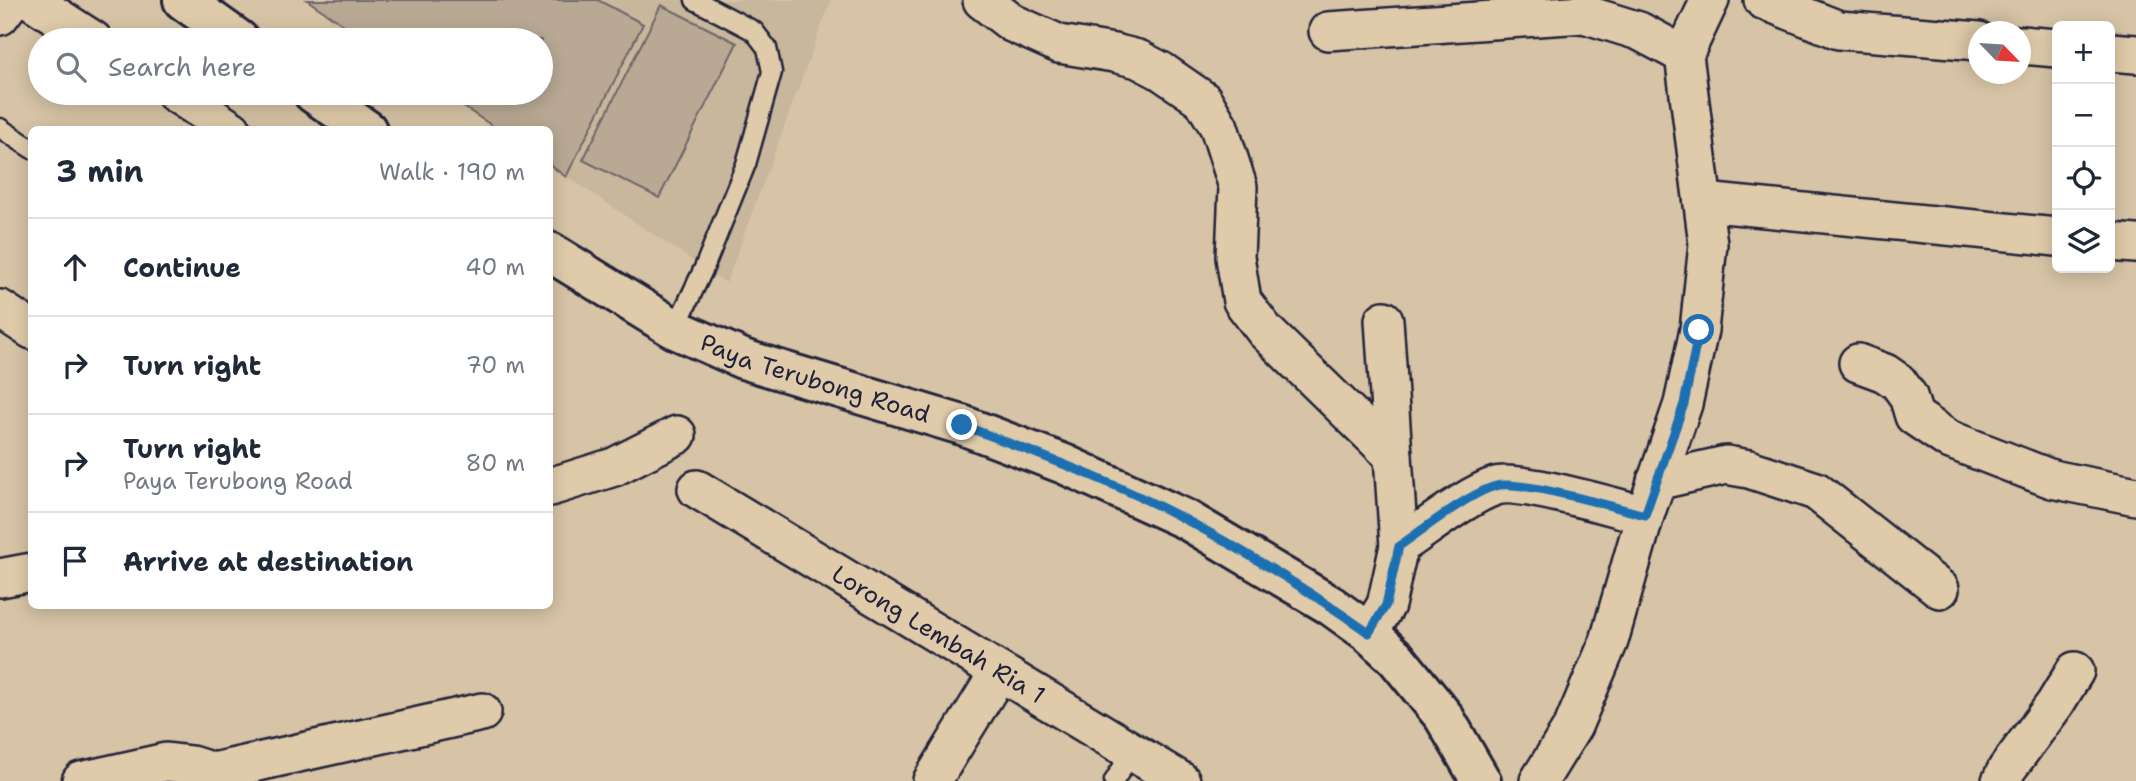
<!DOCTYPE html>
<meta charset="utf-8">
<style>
body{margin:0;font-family:"Shantell Sans",sans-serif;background:#f6f6f7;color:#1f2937}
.controls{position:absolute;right:21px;top:21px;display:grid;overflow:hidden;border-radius:10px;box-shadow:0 4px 18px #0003}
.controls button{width:63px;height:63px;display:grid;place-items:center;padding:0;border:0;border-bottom:2px solid #e0e1e3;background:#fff;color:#1f2937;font:35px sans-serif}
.compass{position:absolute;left:1968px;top:21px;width:63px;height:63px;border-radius:50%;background:#fff;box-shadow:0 4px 18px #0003;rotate:115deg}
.stop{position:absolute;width:21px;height:21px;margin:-16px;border:5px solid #1f6fb2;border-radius:50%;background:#fff}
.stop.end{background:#1f6fb2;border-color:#fff;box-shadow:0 2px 7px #0008}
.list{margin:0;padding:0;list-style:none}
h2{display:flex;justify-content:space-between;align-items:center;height:91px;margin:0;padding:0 28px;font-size:30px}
h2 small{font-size:23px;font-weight:400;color:#747a83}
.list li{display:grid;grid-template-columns:46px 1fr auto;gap:21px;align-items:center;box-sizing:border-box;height:98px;padding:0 28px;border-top:2px solid #e0e1e3}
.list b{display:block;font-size:26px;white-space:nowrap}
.list p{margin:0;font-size:23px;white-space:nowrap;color:#747a83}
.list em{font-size:23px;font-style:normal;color:#747a83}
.icon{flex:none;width:38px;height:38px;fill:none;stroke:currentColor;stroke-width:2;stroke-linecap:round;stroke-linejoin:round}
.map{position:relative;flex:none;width:2136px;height:781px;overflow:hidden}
.search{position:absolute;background:#fff;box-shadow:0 4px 18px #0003;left:28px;top:28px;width:525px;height:77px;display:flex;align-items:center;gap:18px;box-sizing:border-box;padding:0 24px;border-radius:38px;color:#747a83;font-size:26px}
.panel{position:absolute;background:#fff;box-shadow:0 4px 18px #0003;left:28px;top:126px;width:525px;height:483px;border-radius:10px}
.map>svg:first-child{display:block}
.built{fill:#c8b69d}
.green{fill:#b9a994;stroke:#6e6668;stroke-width:2}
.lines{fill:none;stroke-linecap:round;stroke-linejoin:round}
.service-casing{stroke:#22223b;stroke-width:23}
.minor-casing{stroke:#22223b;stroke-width:42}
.primary-casing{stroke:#22223b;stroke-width:44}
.service{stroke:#dfcbaa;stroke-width:18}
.minor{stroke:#dfcbaa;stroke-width:37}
.primary{stroke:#dfcbaa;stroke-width:38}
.route{stroke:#1f6fb2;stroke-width:9}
.labels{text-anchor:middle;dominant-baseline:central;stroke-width:7;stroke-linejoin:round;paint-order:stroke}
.street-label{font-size:24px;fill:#22223b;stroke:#dfcbaa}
</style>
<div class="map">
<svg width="2136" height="781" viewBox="0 0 2136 781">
<rect width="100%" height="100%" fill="#d7c4a6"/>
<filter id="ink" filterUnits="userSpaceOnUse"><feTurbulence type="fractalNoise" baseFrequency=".0143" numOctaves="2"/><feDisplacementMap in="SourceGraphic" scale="14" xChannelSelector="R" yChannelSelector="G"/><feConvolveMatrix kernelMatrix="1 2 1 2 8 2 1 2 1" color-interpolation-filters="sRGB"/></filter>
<g filter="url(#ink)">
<path class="built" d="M307,0H831L726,283L550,165V130L497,129L443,93H541V40H366Z"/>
<g class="green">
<path d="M307,0H598L643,24L566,177L550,165V130L497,129L443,93H541V40H366Z"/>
<path d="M661,5L737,43L659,198L583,160Z"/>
</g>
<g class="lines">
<defs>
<g id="service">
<path d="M0,128L32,149"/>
<path d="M675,329L704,268L746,164L772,72L767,48L754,31L695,0"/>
<path d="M1114,781L1132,752"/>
</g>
<g id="minor">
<path d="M31,0L93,40"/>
<path d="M982,0L1012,23L1059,44L1114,53L1138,59L1161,71L1203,100L1219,127L1238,187L1235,257L1242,301L1265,331L1393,456"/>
<path d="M1763,0L1839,30L1979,41"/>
<path d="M0,16L12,0"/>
<path d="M1328,31L1584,14L1639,31L1684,55"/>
<path d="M2021,45L2057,48"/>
<path d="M2110,52L2136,54"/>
<path d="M175,93L232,130"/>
<path d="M1704,202L2057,237"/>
<path d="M2110,242L2136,244"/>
<path d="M0,309L32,330"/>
<path d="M1858,363L1885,373L1898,382L1908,396L1914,416L1948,439L2052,479L2136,496"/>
<path d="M1656,481L1726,465L1749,469L1816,491L1940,589"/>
<path d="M550,487L614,467L677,435"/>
<path id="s1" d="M697,489L1181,781"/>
<path d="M1399,546C1424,530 1469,494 1496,486C1518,479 1617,508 1645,515"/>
<path d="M0,578L32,572"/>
<path d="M1369,633L1386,605L1399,546L1384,320"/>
<path d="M81,781L166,762L191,765L213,772L482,712"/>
<path d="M932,781L999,672"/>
<path d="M1539,781L1573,726L1609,641L1645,515L1683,404L1699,330L1708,244L1684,55L1710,0"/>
<path d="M2001,781L2007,769L2055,704L2075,671"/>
</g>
<g id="primary">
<path d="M183,0L239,40"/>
<path d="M313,93L367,130"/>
<path id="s2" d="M550,252L675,329L743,359L962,425L1064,464L1187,520L1330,605L1369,633L1396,658L1444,717L1481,781"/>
</g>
</defs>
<use href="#service" class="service-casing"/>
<use href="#minor" class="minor-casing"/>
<use href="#primary" class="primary-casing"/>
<use href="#service" class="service"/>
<use href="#minor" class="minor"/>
<use href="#primary" class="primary"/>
</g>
</g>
<g class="lines" filter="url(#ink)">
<path class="route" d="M962,425C1037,454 1118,483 1188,521C1250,554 1312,593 1369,633L1386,605L1399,546C1423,530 1469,493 1496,486C1519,479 1617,508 1645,515L1684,404L1699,330"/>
</g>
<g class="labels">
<g class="street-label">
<text stroke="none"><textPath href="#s2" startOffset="296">Paya Terubong Road</textPath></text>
<text stroke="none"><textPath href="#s1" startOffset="282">Lorong Lembah Ria 1</textPath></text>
</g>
</g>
</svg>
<div class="controls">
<button>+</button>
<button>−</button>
<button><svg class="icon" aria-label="locate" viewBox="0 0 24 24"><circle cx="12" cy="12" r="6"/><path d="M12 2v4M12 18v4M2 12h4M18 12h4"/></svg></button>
<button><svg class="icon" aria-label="layers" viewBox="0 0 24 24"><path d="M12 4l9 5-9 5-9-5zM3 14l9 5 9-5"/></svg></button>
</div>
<svg class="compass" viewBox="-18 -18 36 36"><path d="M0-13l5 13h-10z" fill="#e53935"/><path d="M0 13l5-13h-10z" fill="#747a83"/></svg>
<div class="stop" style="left:1699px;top:330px"></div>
<div class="stop end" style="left:962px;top:425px"></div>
<div class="search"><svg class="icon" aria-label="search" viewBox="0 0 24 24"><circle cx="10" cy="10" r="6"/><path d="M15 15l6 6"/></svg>Search here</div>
<section class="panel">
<h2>3 min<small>Walk · 190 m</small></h2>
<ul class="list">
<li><svg class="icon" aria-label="ahead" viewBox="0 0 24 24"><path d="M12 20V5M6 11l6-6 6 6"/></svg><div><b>Continue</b></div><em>40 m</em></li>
<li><svg class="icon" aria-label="right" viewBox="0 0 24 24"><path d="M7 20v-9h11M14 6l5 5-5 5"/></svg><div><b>Turn right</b></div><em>70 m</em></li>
<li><svg class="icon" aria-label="right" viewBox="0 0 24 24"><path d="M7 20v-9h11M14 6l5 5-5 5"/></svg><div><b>Turn right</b><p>Paya Terubong Road</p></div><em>80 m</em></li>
<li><svg class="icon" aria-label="arrive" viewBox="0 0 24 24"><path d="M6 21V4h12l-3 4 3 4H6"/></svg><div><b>Arrive at destination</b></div></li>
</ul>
</section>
</div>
